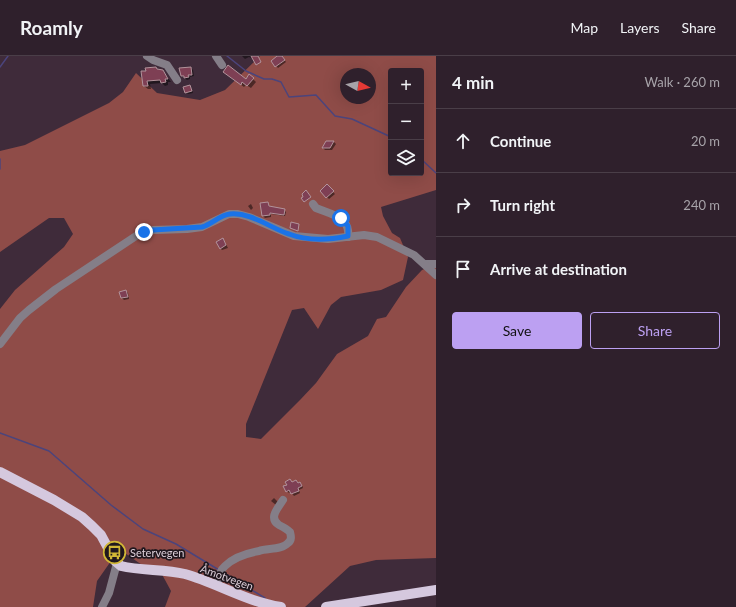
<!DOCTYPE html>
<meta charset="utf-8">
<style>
body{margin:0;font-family:Lato,sans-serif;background:#3b2d38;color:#f1f3f6}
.controls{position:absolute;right:12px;top:12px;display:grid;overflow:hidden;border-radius:4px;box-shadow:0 4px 16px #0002}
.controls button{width:36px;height:36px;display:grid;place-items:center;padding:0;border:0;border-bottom:1px solid #4a3e48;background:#2f202c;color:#f1f3f6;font:20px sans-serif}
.compass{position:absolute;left:340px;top:12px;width:36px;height:36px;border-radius:50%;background:#2f202c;box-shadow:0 4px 16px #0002;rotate:98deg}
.stop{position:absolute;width:12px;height:12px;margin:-9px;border:3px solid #1a73e8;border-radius:50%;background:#fff}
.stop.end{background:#1a73e8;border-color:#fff;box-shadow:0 1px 4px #0008}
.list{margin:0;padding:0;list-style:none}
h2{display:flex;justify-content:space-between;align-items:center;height:52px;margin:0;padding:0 16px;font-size:17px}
h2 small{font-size:13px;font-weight:400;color:#a7a3a9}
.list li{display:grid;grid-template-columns:26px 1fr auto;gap:12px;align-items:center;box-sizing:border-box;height:64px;padding:0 16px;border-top:1px solid #4a3e48}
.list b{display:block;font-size:15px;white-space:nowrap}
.list em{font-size:13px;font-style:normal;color:#a7a3a9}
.actions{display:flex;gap:8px;padding:12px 16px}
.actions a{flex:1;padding:9px 0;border:1px solid #bca0f2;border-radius:4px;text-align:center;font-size:14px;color:#bca0f2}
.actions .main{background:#bca0f2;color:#111}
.icon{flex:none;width:22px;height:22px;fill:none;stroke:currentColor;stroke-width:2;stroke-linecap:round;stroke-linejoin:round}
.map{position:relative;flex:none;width:436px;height:551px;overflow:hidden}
header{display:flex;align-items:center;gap:24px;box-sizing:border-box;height:56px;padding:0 20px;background:#2f202c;border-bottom:1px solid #4a3e48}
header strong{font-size:19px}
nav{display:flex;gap:22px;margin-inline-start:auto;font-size:14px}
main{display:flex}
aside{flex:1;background:#2f202c}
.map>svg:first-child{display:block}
.forest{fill:#8f4c48;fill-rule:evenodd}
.shadow{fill:#0007}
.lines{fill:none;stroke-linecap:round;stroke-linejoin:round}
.stream{stroke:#4b447c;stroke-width:1.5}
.building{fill:#7e3f54;stroke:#b2939b}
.minor{stroke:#847e88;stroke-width:8}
.major{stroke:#d5c8de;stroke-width:10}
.route{stroke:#1a73e8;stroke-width:5}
.labels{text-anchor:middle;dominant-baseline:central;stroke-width:3.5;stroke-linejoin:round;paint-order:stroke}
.poi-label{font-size:11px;fill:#ddcfd9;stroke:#20171e;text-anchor:start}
.street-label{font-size:11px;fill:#ddcfd9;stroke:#20171e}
</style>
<header>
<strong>Roamly</strong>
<nav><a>Map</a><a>Layers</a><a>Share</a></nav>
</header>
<main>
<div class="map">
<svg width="436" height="551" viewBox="0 0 436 551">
<rect width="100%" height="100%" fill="#3f2b3a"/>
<path class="forest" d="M260,0H436V134L381,151L383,160L392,177L400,182L408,201L403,224L381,234L341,241L331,249L318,273L304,252L292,254L246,368V381L261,383L300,344L316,327L337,298L368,280L377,263L386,261L406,231L422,214L436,208V502L376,504L350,510L305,551H165L171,535L158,511L142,509L122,495L115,488L111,505L97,525L93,551H0V253L15,234L64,191L73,178L64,162H49L0,196V95L25,89L109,47L123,36L136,17L157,37L200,44L225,34ZM391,15H421V117H391ZM346,18H370V42H346Z"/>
<g class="shadow">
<path d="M242,0H255L251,2L249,1L245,3Z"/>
<path d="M279,0H281L286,6L278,12L272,5Z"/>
<path d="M191,12L193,14L194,20L190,21V23L187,24L182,20Z"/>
<path d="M158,14L163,15L171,26H168V29L165,30L162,27L150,28L151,33H148L144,30L143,16Z"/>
<path d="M228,19L246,24L253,23L256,26L251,32L246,29L244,31Z"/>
<path d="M190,30L193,37L188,38L186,36Z"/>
<path d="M327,86H334L336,88L332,94H325L323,92Z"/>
<path d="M327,130L335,138L329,143L321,135Z"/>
<path d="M268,147L270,151L284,154L286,156L285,160L271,158V161L265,162L263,160Z"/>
<path d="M251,148L253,152L251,154L248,150Z"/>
<path d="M223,183L228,192L222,194L220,192Z"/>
<path d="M126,235L128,237L129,243L124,244L122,242Z"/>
<path d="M296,425L302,429L303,432L299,434L300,437L294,440L291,436L289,437L287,435L292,427Z"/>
<path d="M274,442L278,446L276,449L271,445Z"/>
</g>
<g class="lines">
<g class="stream">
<path d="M227,0L246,15L264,23H272L281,26L289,41L316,39L335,60L352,63L391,81"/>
<path d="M0,11L8,0"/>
<path d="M0,103V113"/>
<path d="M421,103L436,117"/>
<path d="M0,377L49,395L111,449L143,473L176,488L219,514"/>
<path d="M224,517L265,542"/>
</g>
</g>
<g class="building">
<path d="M251,0H258L261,6L256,9Z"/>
<path d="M277,0H282L285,4L275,11L271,5Z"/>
<path d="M228,9L246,23L249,18L254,22L247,30L242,26L241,29L223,16Z"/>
<path d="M156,11L157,13L163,14L168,23H165L166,26L161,27L160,24L147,25L148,30H143L141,15H146L145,12Z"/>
<path d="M191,11L192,19H188L189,21L184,22V20H181L179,12Z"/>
<path d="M190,29L192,35L185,37L183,31Z"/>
<path d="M326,85H334L330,92H322Z"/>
<path d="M327,128L334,135L326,142L320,135Z"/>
<path d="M306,134L311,141L304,146L301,142L303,141L302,138Z"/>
<path d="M268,146L269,150L285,153L284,159L270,157V159L262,160L260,147Z"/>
<path d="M291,166L299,168L298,175L290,172Z"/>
<path d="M223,182L226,189L220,193L216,186Z"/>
<path d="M126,234L128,241L121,242L119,236Z"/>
<path d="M290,423L292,426L296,424L298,427L300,426L302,430L298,432L299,435L291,438L289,434L286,436L283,430L287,429L285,426Z"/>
</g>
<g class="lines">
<g class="minor">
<path d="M147,0L153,4L167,9L177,24"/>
<path d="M216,0L222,9"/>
<path d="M313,148L316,152C330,158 351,161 348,181"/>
<path d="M425,208H436"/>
<path d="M0,288L20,262L29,254L56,233L136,180L153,174L187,173L202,171L229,158H238L249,161L294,180L328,183L364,179L377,181L414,199L436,219"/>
<path d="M217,530C219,523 219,515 225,510C233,502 248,497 259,495C267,492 282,494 288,487C292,484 291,480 290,476C287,473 283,471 279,469C268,462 278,452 283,444"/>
<path d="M102,551L109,537L117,507"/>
</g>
<g class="major">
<path d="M0,416L54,444L82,461L92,470L101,479L115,505L121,510C142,515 164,513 185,518C217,527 247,546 281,551"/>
<path d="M326,551L436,534"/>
</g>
</g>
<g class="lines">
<path class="route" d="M144,176L153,174L202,171C212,168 220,159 230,158C251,156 270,172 289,178C307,185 329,184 348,180V170L341,162"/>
</g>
<defs>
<symbol id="bus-ring" viewBox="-11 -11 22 22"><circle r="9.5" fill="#20171e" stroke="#d2b736" stroke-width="1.5"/><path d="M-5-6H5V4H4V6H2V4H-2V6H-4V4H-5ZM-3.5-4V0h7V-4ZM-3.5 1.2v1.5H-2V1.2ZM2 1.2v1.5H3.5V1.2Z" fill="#d2b736"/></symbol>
</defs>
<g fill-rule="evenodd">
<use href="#bus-ring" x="102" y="484" width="25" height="25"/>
</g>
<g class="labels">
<g class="poi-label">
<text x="130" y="496">Setervegen</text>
</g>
<g class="street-label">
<text transform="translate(227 521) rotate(20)">Åmotvegen</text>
</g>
</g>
</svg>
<div class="controls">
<button>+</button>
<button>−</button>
<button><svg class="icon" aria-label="layers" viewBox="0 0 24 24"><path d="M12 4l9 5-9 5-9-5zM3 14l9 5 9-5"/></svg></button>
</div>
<svg class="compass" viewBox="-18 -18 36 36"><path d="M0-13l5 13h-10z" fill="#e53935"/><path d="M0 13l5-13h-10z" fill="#a7a3a9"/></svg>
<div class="stop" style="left:341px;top:162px"></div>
<div class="stop end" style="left:144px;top:176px"></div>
</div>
<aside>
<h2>4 min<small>Walk · 260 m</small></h2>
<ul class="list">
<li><svg class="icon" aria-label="ahead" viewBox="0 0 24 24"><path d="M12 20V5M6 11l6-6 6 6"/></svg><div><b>Continue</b></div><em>20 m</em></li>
<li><svg class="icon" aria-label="right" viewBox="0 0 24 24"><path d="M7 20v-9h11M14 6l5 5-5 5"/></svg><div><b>Turn right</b></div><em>240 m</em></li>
<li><svg class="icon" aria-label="arrive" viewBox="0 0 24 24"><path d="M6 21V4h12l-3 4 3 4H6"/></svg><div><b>Arrive at destination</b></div></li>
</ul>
<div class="actions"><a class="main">Save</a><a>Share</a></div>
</aside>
</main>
